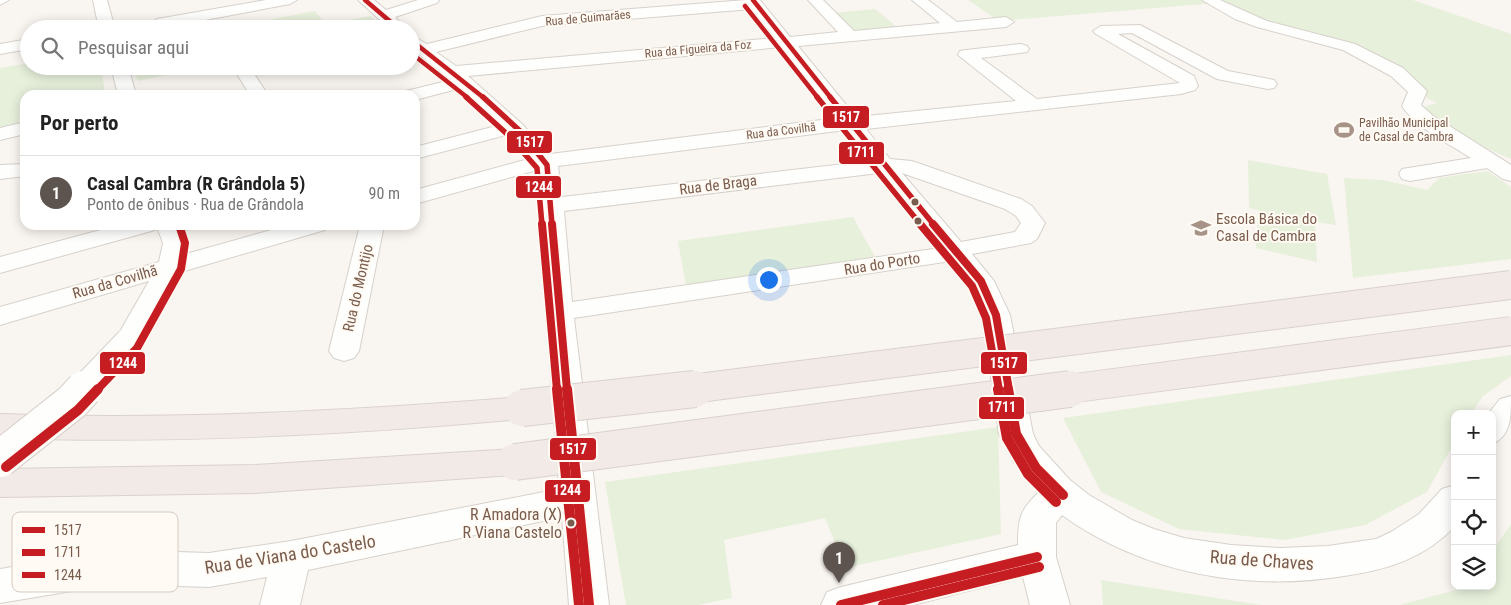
<!DOCTYPE html>
<html lang="pt">
<meta charset="utf-8">
<style>
body{margin:0;font-family:"Roboto Condensed",sans-serif;background:#f2f2f2;color:#222}
.controls{position:absolute;right:15px;bottom:15px;display:grid;overflow:hidden;border-radius:10px;box-shadow:0 2px 12px #0003}
.controls button{width:45px;height:45px;display:grid;place-items:center;padding:0;border:0;border-bottom:1px solid #e0e0e0;background:#fff;color:#222;font:25px sans-serif}
.you{position:absolute;left:768px;top:279px;width:18px;height:18px;margin:-12px;border:4px solid #fff;border-radius:50%;background:#1a73e8;box-shadow:0 0 0 8px #1a73e833}
.badge{display:grid;place-items:center;width:32px;height:32px;border-radius:50%;background:#5d544f;color:#fff;font-size:16px;font-weight:700}
.pin{position:absolute;translate:-50% -41px;filter:drop-shadow(0 1px 2px #0008)}
.pin::after{content:'';position:absolute;top:26px;width:18px;height:15px;background:inherit;clip-path:polygon(0 0,100% 0,50% 100%)}
.list{margin:0;padding:0;list-style:none}
h2{display:flex;justify-content:space-between;align-items:center;height:65px;margin:0;padding:0 20px;font-size:21px}
h2 small{font-size:16px;font-weight:400;color:#767676}
.list li{display:grid;grid-template-columns:32px 1fr auto;gap:15px;align-items:center;box-sizing:border-box;height:75px;padding:0 20px;border-top:1px solid #e0e0e0}
.list b{display:block;font-size:19px;white-space:nowrap}
.list p{margin:0;font-size:16px;white-space:nowrap;color:#767676}
.list em{font-size:16px;font-style:normal;color:#767676}
.icon{flex:none;width:28px;height:28px;fill:none;stroke:currentColor;stroke-width:2;stroke-linecap:round;stroke-linejoin:round}
.map{position:relative;flex:none;width:1511px;height:605px;overflow:hidden}
.search{position:absolute;background:#fff;box-shadow:0 2px 12px #0003;left:20px;top:20px;width:400px;height:55px;display:flex;align-items:center;gap:12px;box-sizing:border-box;padding:0 18px;border-radius:28px;color:#767676;font-size:19px}
.panel{position:absolute;background:#fff;box-shadow:0 2px 12px #0003;left:20px;top:90px;width:400px;height:140px;border-radius:15px}
.map>svg:first-child{display:block}
.green{fill:#e7f0db}
.lines{fill:none;stroke-linecap:round;stroke-linejoin:round}
.minor-casing{stroke:#d7d1cb;stroke-width:2}
.highway-casing{stroke:#dad1cc;stroke-width:2}
.minor{fill:#fefefd;fill-rule:evenodd}
.highway{fill:#f2eae7;fill-rule:evenodd}
.minor-bridge-far1-casing{stroke:#d7d1cb;stroke-width:30;stroke-linecap:butt}
.minor-bridge-casing{stroke:#d7d1cb;stroke-width:38;stroke-linecap:butt}
.highway-bridge-far1-casing{stroke:#dad1cc;stroke-width:30;stroke-linecap:butt}
.highway-bridge-casing{stroke:#dad1cc;stroke-width:38;stroke-linecap:butt}
.minor-bridge-far1{stroke:#fefefd;stroke-width:28}
.minor-bridge{stroke:#fefefd;stroke-width:36}
.highway-bridge-far1{stroke:#f2eae7;stroke-width:28}
.highway-bridge{stroke:#f2eae7;stroke-width:36}
.bus-1-far3-casing{stroke:#fffaf3;stroke-width:7}
.bus-1-far2-casing{stroke:#fffaf3;stroke-width:9}
.bus-1-far1-casing{stroke:#fffaf3;stroke-width:11}
.bus-1-casing{stroke:#fffaf3;stroke-width:14}
.bus-2-far3-casing{stroke:#fffaf3;stroke-width:7}
.bus-2-far2-casing{stroke:#fffaf3;stroke-width:9}
.bus-2-far1-casing{stroke:#fffaf3;stroke-width:11}
.bus-2-casing{stroke:#fffaf3;stroke-width:14}
.bus-3-far3-casing{stroke:#fffaf3;stroke-width:7}
.bus-3-far2-casing{stroke:#fffaf3;stroke-width:9}
.bus-3-far1-casing{stroke:#fffaf3;stroke-width:11}
.bus-3-casing{stroke:#fffaf3;stroke-width:14}
.bus-1-far3{stroke:#c61d23;stroke-width:4.5}
.bus-1-far2{stroke:#c61d23;stroke-width:5.5}
.bus-1-far1{stroke:#c61d23;stroke-width:8}
.bus-1{stroke:#c61d23;stroke-width:10}
.bus-2-far3{stroke:#c61d23;stroke-width:4.5}
.bus-2-far2{stroke:#c61d23;stroke-width:5.5}
.bus-2-far1{stroke:#c61d23;stroke-width:8}
.bus-2{stroke:#c61d23;stroke-width:10}
.bus-3-far3{stroke:#c61d23;stroke-width:4.5}
.bus-3-far2{stroke:#c61d23;stroke-width:5.5}
.bus-3-far1{stroke:#c61d23;stroke-width:8}
.bus-3{stroke:#c61d23;stroke-width:10}
.bus-dot{fill:#7a5c4d;stroke:#fffaf3;stroke-width:2}
.labels{text-anchor:middle;dominant-baseline:central;stroke-width:4;stroke-linejoin:round;paint-order:stroke}
.far-street-label{font-size:12px;fill:#7a5c4d;stroke:#fffaf3}
.far-poi-label{font-size:12px;fill:#7a5c4d;stroke:#fffaf3;text-anchor:start}
.street-label{font-size:15px;fill:#7a5c4d;stroke:#fffaf3}
.poi-label{font-size:15px;fill:#7a5c4d;stroke:#fffaf3;text-anchor:start}
.near-bus-label{font-size:16px;fill:#7a5c4d;stroke:#fffaf3;text-anchor:end}
.near-street-label{font-size:18px;fill:#7a5c4d;stroke:#fffaf3}
.key{fill:#fffaf3;stroke:#d7cbc1;stroke-width:1}
.key-label{font-size:14px;fill:#7a5c4d}
.line-badge{stroke:#fffaf3;stroke-width:2}
.badge-label{font-size:14px;text-anchor:middle;font-weight:bold;fill:#fff}
</style>
<div class="map">
<svg width="1511" height="605" viewBox="0 0 1511 605">
<rect width="100%" height="100%" fill="#f9f5f0"/>
<g class="green">
<path d="M968,0H1413L1511,34V159L1453,134L1425,110L1426,106L1437,103L1427,98L1410,78L1382,62L1273,26L1217,3L999,21Z"/>
<path d="M875,9L898,28L855,32L834,13Z"/>
<path d="M315,11L326,24L371,16L383,29H222Z"/>
<path d="M29,63V66H101L105,95H25V102L20,104L19,123L0,127V68Z"/>
<path d="M132,66H210L138,81Z"/>
<path d="M1248,160L1327,174L1336,225L1315,222L1317,262L1256,248L1258,210L1249,208Z"/>
<path d="M1487,171L1511,187V259L1353,278L1344,178L1383,180L1427,190L1439,178Z"/>
<path d="M853,217L875,257L686,286L678,241Z"/>
<path d="M1511,355V376L1483,396L1471,414H1455V441L1427,492L1365,525L1284,540L1179,529L1101,492L1063,418Z"/>
<path d="M998,427L1001,534L845,568L825,518L724,540L732,598L698,605H626L605,482Z"/>
<path d="M1511,524V605H1400L1470,586H1492V552Z"/>
<path d="M1101,580L1261,605H1103Z"/>
</g>
<g class="lines">
<defs>
<g id="minor">
<path d="M0,0H9L0,5Z"/>
<path d="M93,0H107L115,29H99Z"/>
<path d="M266,0H297L290,4L157,29L149,24L157,19Z"/>
<path d="M358,0H374L386,10L418,0H439L437,3L395,17L405,29H390Z"/>
<path d="M746,0H760L790,37L838,32L808,0H823L854,31L940,23L912,0H928L957,22L1006,17L1014,22L1006,27L798,46L856,117L1016,101L958,55L960,51L966,50L1021,44L1027,46L1029,49L1027,52L981,58L1037,99L1180,83L1096,34L1093,31L1101,26L1140,25L1228,71L1274,80L1277,84L1274,88L1268,89L1217,79L1132,33L1118,34L1194,76L1198,86L1195,90L1181,94L866,129L890,159L912,161L1021,199L1032,206L1045,223L1037,239L1031,243L972,254L994,281L1010,315L1033,434L1039,446L1070,480L1089,495L1132,520L1154,529L1184,538L1231,545L1280,548L1328,546L1376,539L1391,532L1419,514L1442,489L1455,485V526C1424,559 1386,570 1344,576C1247,592 1142,573 1062,515L1056,523V557L1070,605H1030L1023,577L913,605H821L827,592L841,587L1018,545C1018,520 1019,511 1038,493L1014,463L999,434L982,315L968,283L951,261L574,318L609,605H569L562,517L308,570L300,605H260L267,577L209,587L114,584L0,603V569L114,550L209,553L291,541L559,489L537,170L415,204V190L532,158L510,134L415,159V147L500,125L461,88L415,100V95H403L406,91L451,80L411,48V35L427,44L542,16ZM752,9L775,38L456,66L436,52L542,26ZM782,47L837,118L550,154L521,123L468,76ZM846,130L870,161L562,197L558,166ZM879,173L940,248L572,302L564,211ZM902,173L1005,209L1016,216L1021,223L1015,232L961,242Z"/>
<path d="M1202,0H1220L1267,21L1355,44L1403,68L1427,91L1421,105L1432,115L1511,165V181L1503,179L1487,168L1410,181L1402,179L1399,174L1402,169L1471,158C1448,143 1417,129 1402,106L1408,92L1391,76L1343,50L1257,27L1235,19Z"/>
<path d="M29,39V49L0,54V44Z"/>
<path d="M111,66H128L136,95H118Z"/>
<path d="M232,66H249L268,95H250Z"/>
<path d="M25,122V134L0,140V128Z"/>
<path d="M25,164V176L0,179V165Z"/>
<path d="M119,225H180L187,243L186,254L289,225H328L325,230L181,272L139,349L129,351L119,349L114,342L149,281L0,325V307L159,262L163,243L157,227L155,230L0,273V257Z"/>
<path d="M360,225H384L359,351L354,358L344,361L334,358L329,351Z"/>
<path d="M1511,396C1511,418 1511,436 1492,444V414H1488L1500,399Z"/>
</g>
<g id="highway">
<path d="M522,397L533,400L538,408L533,416L522,419C348,435 175,444 0,438V414C175,420 348,411 522,397Z"/>
<path d="M515,449L527,453L532,462L527,471L515,475L255,493L0,497V469L255,465Z"/>
</g>
</defs>
<use href="#minor" class="minor-casing"/>
<use href="#highway" class="highway-casing"/>
<use href="#minor" class="minor"/>
<use href="#highway" class="highway"/>
<defs>
<path id="minor-bridge-far1" d="M83,390L129,342"/>
<path id="minor-bridge" d="M0,459L72,402L84,389"/>
<g id="highway-bridge-far1">
<path d="M683,390L1511,285"/>
<path d="M1060,390L1511,331"/>
</g>
<g id="highway-bridge">
<path d="M522,408L695,389"/>
<path d="M515,462L1070,389"/>
</g>
</defs>
<use href="#minor-bridge-far1" class="minor-bridge-far1-casing"/>
<use href="#minor-bridge" class="minor-bridge-casing"/>
<use href="#highway-bridge-far1" class="highway-bridge-far1-casing"/>
<use href="#highway-bridge" class="highway-bridge-casing"/>
<use href="#minor-bridge-far1" class="minor-bridge-far1"/>
<use href="#minor-bridge" class="minor-bridge"/>
<use href="#highway-bridge-far1" class="highway-bridge-far1"/>
<use href="#highway-bridge" class="highway-bridge"/>
<defs>
<g id="bus-1-far3">
<path d="M365,0L399,29"/>
<path d="M753,0L831,98"/>
<path d="M411,40L484,98"/>
</g>
<g id="bus-1-far2">
<path d="M483,97L520,131L547,165L552,225"/>
<path d="M830,97L934,225"/>
</g>
<g id="bus-1-far1">
<path d="M552,224L567,390"/>
<path d="M933,224L981,281L996,315L1009,390"/>
</g>
<g id="bus-1">
<path d="M567,389L589,605"/>
<path d="M1008,389L1016,434L1036,468L1063,495"/>
<path d="M841,605L1037,557"/>
</g>
<path id="bus-2-far3" d="M745,6L818,98"/>
<path id="bus-2-far2" d="M817,97L921,225"/>
<path id="bus-2-far1" d="M920,224L972,286L986,318L999,390"/>
<g id="bus-2">
<path d="M998,389L1007,438L1028,474L1056,502"/>
<path d="M883,605L1039,567"/>
</g>
<path id="bus-3-far3" d="M411,53L468,98"/>
<path id="bus-3-far2" d="M466,97L507,134L537,168L542,225"/>
<g id="bus-3-far1">
<path d="M542,224L557,390"/>
<path d="M97,390L137,348L181,269L185,243L179,225"/>
</g>
<g id="bus-3">
<path d="M557,389L579,605"/>
<path d="M6,467L78,410L98,389"/>
</g>
</defs>
<use href="#bus-1-far3" class="bus-1-far3-casing"/>
<use href="#bus-1-far2" class="bus-1-far2-casing"/>
<use href="#bus-1-far1" class="bus-1-far1-casing"/>
<use href="#bus-1" class="bus-1-casing"/>
<use href="#bus-2-far3" class="bus-2-far3-casing"/>
<use href="#bus-2-far2" class="bus-2-far2-casing"/>
<use href="#bus-2-far1" class="bus-2-far1-casing"/>
<use href="#bus-2" class="bus-2-casing"/>
<use href="#bus-3-far3" class="bus-3-far3-casing"/>
<use href="#bus-3-far2" class="bus-3-far2-casing"/>
<use href="#bus-3-far1" class="bus-3-far1-casing"/>
<use href="#bus-3" class="bus-3-casing"/>
<use href="#bus-1-far3" class="bus-1-far3"/>
<use href="#bus-1-far2" class="bus-1-far2"/>
<use href="#bus-1-far1" class="bus-1-far1"/>
<use href="#bus-1" class="bus-1"/>
<use href="#bus-2-far3" class="bus-2-far3"/>
<use href="#bus-2-far2" class="bus-2-far2"/>
<use href="#bus-2-far1" class="bus-2-far1"/>
<use href="#bus-2" class="bus-2"/>
<use href="#bus-3-far3" class="bus-3-far3"/>
<use href="#bus-3-far2" class="bus-3-far2"/>
<use href="#bus-3-far1" class="bus-3-far1"/>
<use href="#bus-3" class="bus-3"/>
</g>
<defs>
<symbol id="stadium-bare" viewBox="-9 -9 18 18"><path d="M0-5a6.5 5 0 1 0 0 10a6.5 5 0 1 0 0-10ZM-3.5-1.8h7v3.6h-7Z" fill="#a69286" stroke="#fffaf3" stroke-width="2.5" paint-order="stroke"/></symbol>
<symbol id="school-bare" viewBox="-9 -9 18 18"><path d="M0-5L7-2L0 1L-7-2ZM-4 1L0 2.5L4 1V4Q0 6-4 4Z" fill="#a69286" stroke="#fffaf3" stroke-width="2.5" paint-order="stroke"/></symbol>
</defs>
<g fill-rule="evenodd">
<use href="#stadium-bare" x="1330" y="116" width="28" height="28"/>
<use href="#school-bare" x="1187" y="214" width="28" height="28"/>
</g>
<g class="bus-dot">
<circle cx="915" cy="202" r="4.5"/>
<circle cx="918" cy="221" r="4.5"/>
<circle cx="571" cy="523" r="4.5"/>
</g>
<g class="labels">
<g class="far-street-label">
<text transform="translate(588 18) rotate(-5)">Rua de Guimarães</text>
<text transform="translate(698 49) rotate(-5)">Rua da Figueira da Foz</text>
<text transform="translate(781 131) rotate(-7)">Rua da Covilhã</text>
</g>
<g class="far-poi-label">
<text x="1359" y="123">Pavilhão Municipal<tspan x="1359" dy="14">de Casal de Cambra</tspan></text>
</g>
<g class="street-label">
<text transform="translate(718 185) rotate(-7)">Rua de Braga</text>
<text transform="translate(882 264) rotate(-9)">Rua do Porto</text>
<text transform="translate(115 282) rotate(-16)">Rua da Covilhã</text>
<text transform="translate(358 288) rotate(-77)">Rua do Montijo</text>
</g>
<g class="poi-label">
<text x="1216" y="219">Escola Básica do<tspan x="1216" dy="17">Casal de Cambra</tspan></text>
</g>
<g class="near-bus-label">
<text x="562" y="514">R Amadora (X)<tspan x="562" dy="18">R Viana Castelo</tspan></text>
</g>
<g class="near-street-label">
<text transform="translate(290 554) rotate(-9)">Rua de Viana do Castelo</text>
<text transform="translate(1262 560) rotate(4)">Rua de Chaves</text>
</g>
</g>
<rect x="12" y="512" width="166" height="80" rx="8" class="key"/>
<rect x="22" y="527" width="23" height="6" fill="#c61d23"/>
<rect x="22" y="549" width="23" height="7" fill="#c61d23"/>
<rect x="22" y="572" width="23" height="6" fill="#c61d23"/>
<g class="key-label">
<text x="54" y="535">1517</text>
<text x="54" y="557">1711</text>
<text x="54" y="580">1244</text>
</g>
<g class="line-badge">
<rect x="822" y="105" width="48" height="24" rx="5" fill="#c61d23"/>
<rect x="506" y="130" width="47" height="24" rx="5" fill="#c61d23"/>
<rect x="838" y="141" width="47" height="24" rx="5" fill="#c61d23"/>
<rect x="515" y="175" width="47" height="24" rx="5" fill="#c61d23"/>
<rect x="99" y="351" width="47" height="24" rx="5" fill="#c61d23"/>
<rect x="980" y="351" width="48" height="24" rx="5" fill="#c61d23"/>
<rect x="978" y="396" width="47" height="24" rx="5" fill="#c61d23"/>
<rect x="549" y="437" width="48" height="24" rx="5" fill="#c61d23"/>
<rect x="544" y="479" width="47" height="24" rx="5" fill="#c61d23"/>
</g>
<g class="badge-label">
<text x="846" y="122">1517</text>
<text x="530" y="147">1517</text>
<text x="861" y="157">1711</text>
<text x="539" y="192">1244</text>
<text x="123" y="368">1244</text>
<text x="1004" y="368">1517</text>
<text x="1002" y="412">1711</text>
<text x="573" y="454">1517</text>
<text x="567" y="495">1244</text>
</g>
</svg>
<div class="controls">
<button>+</button>
<button>−</button>
<button><svg class="icon" aria-label="locate" viewBox="0 0 24 24"><circle cx="12" cy="12" r="6"/><path d="M12 2v4M12 18v4M2 12h4M18 12h4"/></svg></button>
<button><svg class="icon" aria-label="layers" viewBox="0 0 24 24"><path d="M12 4l9 5-9 5-9-5zM3 14l9 5 9-5"/></svg></button>
</div>
<div class="you"></div>
<div class="pin badge" style="left:839px;top:583px">1</div>
<div class="search"><svg class="icon" aria-label="search" viewBox="0 0 24 24"><circle cx="10" cy="10" r="6"/><path d="M15 15l6 6"/></svg>Pesquisar aqui</div>
<section class="panel">
<h2>Por perto<small></small></h2>
<ul class="list">
<li><span class="badge">1</span><div><b>Casal Cambra (R Grândola 5)</b><p>Ponto de ônibus · Rua de Grândola</p></div><em>90 m</em></li>
</ul>
</section>
</div>
